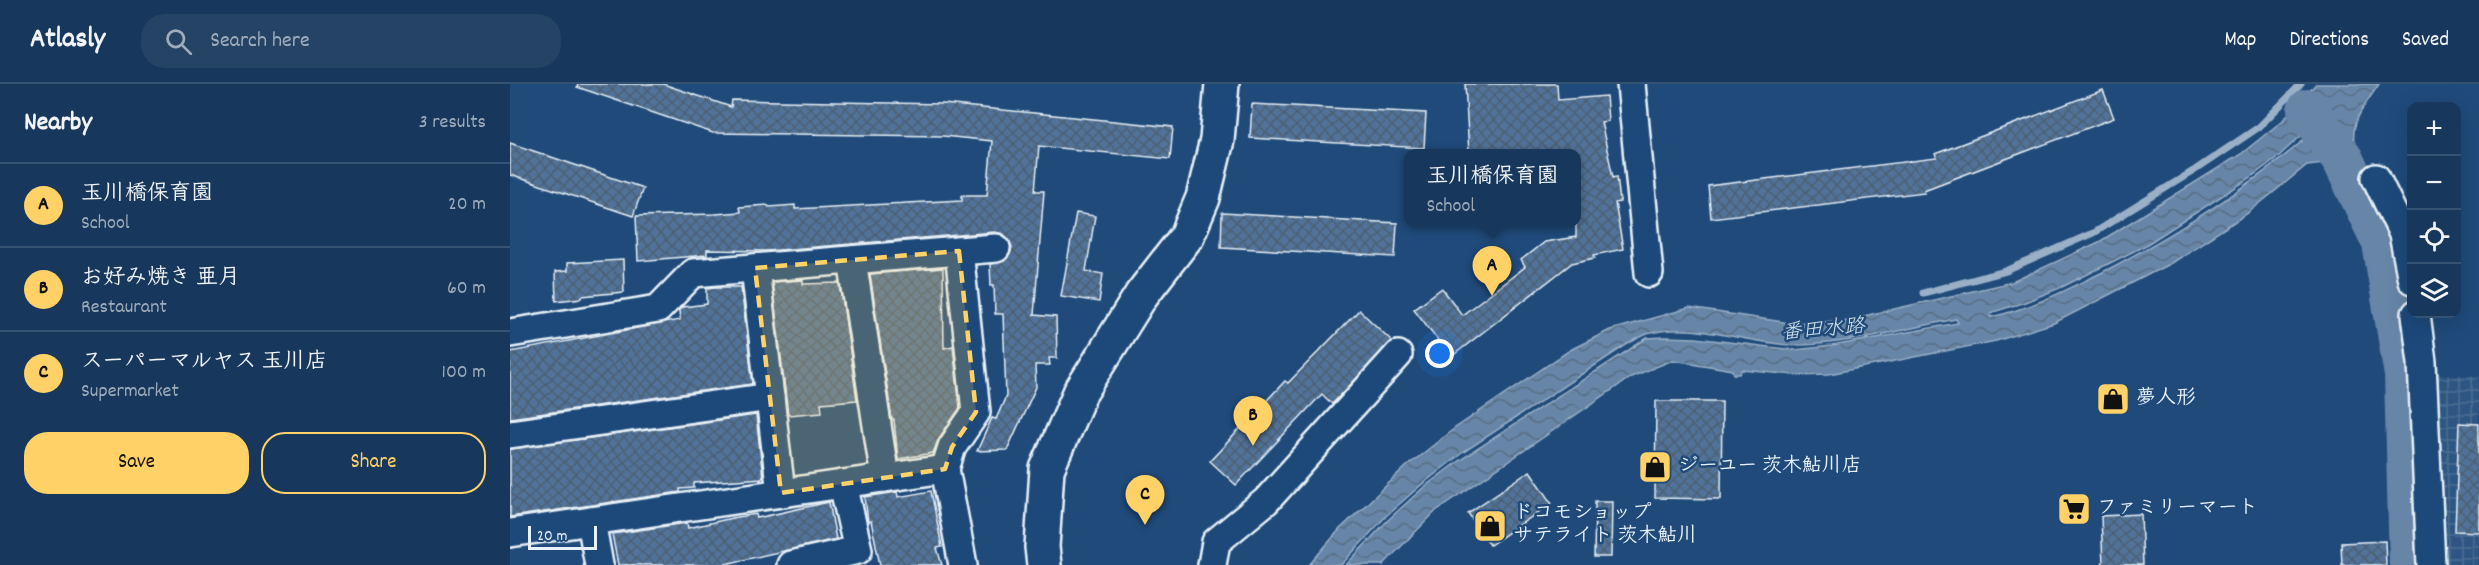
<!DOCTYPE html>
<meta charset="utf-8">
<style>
body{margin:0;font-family:Dekko,"Klee One",sans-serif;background:#244365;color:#f1f3f6}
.controls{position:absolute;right:18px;top:18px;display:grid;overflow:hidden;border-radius:12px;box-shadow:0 6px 24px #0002}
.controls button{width:54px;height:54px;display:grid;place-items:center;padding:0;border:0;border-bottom:2px solid #365272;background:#17385c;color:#f1f3f6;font:30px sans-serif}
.scale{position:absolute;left:18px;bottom:15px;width:69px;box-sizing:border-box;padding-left:6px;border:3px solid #e8f1f8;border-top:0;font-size:16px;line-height:21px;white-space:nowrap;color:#e8f1f8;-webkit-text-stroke:4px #1f4a7a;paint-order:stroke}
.you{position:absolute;left:930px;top:270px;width:21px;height:21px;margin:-15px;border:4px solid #fff;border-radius:50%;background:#1a73e8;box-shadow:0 0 0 9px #1a73e833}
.badge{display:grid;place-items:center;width:39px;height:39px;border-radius:50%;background:#ffd166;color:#111;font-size:20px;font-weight:700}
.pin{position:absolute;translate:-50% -50px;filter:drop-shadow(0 2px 3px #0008)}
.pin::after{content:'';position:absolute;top:32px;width:21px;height:18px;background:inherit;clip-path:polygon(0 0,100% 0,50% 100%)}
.popup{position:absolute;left:894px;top:65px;width:177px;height:78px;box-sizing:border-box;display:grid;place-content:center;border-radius:12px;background:#17385c;filter:drop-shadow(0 2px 4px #0005);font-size:20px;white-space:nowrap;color:#9eacbb}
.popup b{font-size:22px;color:#f1f3f6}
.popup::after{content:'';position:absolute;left:50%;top:100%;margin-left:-12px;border:12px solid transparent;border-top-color:#17385c}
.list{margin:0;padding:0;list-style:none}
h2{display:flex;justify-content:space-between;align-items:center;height:78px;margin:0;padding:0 24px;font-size:26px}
h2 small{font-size:20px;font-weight:400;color:#9eacbb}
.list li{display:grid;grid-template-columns:39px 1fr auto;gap:18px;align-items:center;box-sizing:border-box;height:84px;padding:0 24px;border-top:2px solid #365272}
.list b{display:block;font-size:22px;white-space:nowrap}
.list p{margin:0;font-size:20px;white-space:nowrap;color:#9eacbb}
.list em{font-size:20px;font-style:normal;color:#9eacbb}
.actions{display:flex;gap:12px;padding:18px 24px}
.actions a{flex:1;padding:14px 0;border:2px solid #ffd166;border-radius:24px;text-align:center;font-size:21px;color:#ffd166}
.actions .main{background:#ffd166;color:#111}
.icon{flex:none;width:33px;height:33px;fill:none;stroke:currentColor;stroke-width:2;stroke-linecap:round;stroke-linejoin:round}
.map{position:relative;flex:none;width:1969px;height:481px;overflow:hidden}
header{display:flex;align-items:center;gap:36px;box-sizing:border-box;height:84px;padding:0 30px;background:#17385c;border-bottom:2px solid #365272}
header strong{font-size:28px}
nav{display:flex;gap:33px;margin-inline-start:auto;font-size:21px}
.search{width:420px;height:54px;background:#244365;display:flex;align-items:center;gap:15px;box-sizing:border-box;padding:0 21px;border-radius:24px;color:#9eacbb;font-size:22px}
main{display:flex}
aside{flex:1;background:#17385c}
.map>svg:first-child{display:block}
.industrial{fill:url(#industrial-grid)}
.water{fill:url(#water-waves);stroke:#9ab0c7;stroke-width:1.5;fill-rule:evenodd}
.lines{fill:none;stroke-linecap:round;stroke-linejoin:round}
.stream{stroke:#9ab0c7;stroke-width:7}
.river{stroke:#6685a7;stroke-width:42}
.building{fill:url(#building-cross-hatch);stroke:#e8f1f8;stroke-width:1.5}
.street-casing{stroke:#e8f1f8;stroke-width:32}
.secondary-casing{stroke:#e8f1f8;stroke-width:38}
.street{stroke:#1f4a7a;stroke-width:27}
.secondary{stroke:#1f4a7a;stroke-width:33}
.marked{fill:#ffd166;fill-opacity:0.2;stroke:#ffd166;stroke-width:4.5;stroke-dasharray:12 8;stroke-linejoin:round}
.labels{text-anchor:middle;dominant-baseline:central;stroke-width:5;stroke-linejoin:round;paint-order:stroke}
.poi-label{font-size:20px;font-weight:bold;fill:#e8f1f8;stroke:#1f4a7a;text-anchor:start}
.water-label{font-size:21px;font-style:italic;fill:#d4e1ec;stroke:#1f4a7a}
</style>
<header>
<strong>Atlasly</strong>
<div class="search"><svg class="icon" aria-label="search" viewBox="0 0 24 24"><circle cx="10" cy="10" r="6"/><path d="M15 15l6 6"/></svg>Search here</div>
<nav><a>Map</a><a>Directions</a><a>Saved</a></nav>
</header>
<main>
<aside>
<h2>Nearby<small>3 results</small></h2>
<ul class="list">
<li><span class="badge">A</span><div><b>玉川橋保育園</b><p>School</p></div><em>20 m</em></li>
<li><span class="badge">B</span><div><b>お好み焼き 亜月</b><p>Restaurant</p></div><em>60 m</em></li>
<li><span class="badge">C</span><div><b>スーパーマルヤス 玉川店</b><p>Supermarket</p></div><em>100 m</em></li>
</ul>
<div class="actions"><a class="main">Save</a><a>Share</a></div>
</aside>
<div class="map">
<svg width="1969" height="481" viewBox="0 0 1969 481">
<defs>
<pattern id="industrial-grid" width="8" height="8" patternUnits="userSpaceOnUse" patternTransform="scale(1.5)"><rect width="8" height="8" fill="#2e5683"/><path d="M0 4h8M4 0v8" fill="none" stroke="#4c6f95"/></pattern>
<pattern id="water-waves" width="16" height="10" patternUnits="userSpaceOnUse" patternTransform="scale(1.5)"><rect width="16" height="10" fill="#6685a7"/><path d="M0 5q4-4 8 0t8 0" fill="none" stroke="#596d82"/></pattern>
<pattern id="building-cross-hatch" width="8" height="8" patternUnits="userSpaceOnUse" patternTransform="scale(1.5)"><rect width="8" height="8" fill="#517399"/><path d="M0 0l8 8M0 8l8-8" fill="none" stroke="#4c5e72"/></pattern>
</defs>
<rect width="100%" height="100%" fill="#1f4a7a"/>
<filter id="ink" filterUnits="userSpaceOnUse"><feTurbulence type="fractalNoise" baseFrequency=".0167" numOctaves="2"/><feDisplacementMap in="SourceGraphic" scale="12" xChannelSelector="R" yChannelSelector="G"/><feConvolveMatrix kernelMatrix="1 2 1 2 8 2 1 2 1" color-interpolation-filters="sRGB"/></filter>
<g filter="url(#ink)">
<path class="industrial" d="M1926,290L1969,292V481H1931Z"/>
<path class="water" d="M1806,0H1869C1857,19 1841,35 1844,59L1821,68L1814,79L1797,81L1738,129L1661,179L1544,239L1486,257L1319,290L1285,291L1232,286L1230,290H1224L1223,286L1163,276L1121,293L926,427L873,481H836L878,436L914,403L947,378L1137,254L1155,253L1186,254L1284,266L1322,262L1448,239L1446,235C1393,245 1337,261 1283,261C1235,260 1183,236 1137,250C1130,253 1123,257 1116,261L952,369L910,402L877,431L831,481H799L830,445L897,382L945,344L1060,266L1100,246L1179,224L1280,239L1332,237L1502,198L1589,158L1731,70L1772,37ZM1793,50L1797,53C1735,107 1664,151 1591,189C1556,206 1520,225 1481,233L1480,229L1515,218L1552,203L1634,162L1740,94L1769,72Z"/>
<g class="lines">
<path class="stream" d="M1413,209L1496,187L1583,149L1685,86L1749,43L1791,0"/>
<path class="river" d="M1798,26L1833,76L1873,159L1895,291L1900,481"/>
</g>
<g class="building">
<path d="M68,0H153L221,23L222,16L433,20L663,43L660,75L529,62L525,107H534L524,231L546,233L547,274H539L540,281H525L526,303L497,366L467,367L482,334L486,335L496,312L493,230H485L484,201H481L480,180L494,177L500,170L502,163L499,156L493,150L485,148L257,167L197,166V171L128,177L126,132L205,130L230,128L229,123L258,121L259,123L285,121V125L452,116V111H477L482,57L433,52L203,49L67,3Z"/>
<path d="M955,0H1047L1048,16L1096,12L1098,37L1091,38L1103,93L1107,92L1110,118L1105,119L1113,165L1084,171L1085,174L1062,179L941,273L904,225L932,204L952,231L1015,183L1011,176L1034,158L1066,153V69H959Z"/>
<path d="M1593,6L1604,34L1414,106L1415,108L1201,134L1198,102L1427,74L1425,70Z"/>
<path d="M742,20L916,29L914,64L740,54Z"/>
<path d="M0,59L133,104L123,132L0,91Z"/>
<path d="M566,129L585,132L576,187L593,190L589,218L551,212Z"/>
<path d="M712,129L887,139L885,173L711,163Z"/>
<path d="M113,176L114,208L72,212V214L46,217L45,188L57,187V179Z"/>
<path d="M433,184L434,264L443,262L450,324L429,354L423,369L388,375L384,336H382L360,190Z"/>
<path d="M293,196V200L330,199L347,316L311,319L312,328L278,331L262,198Z"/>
<path d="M207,203H231L243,300L0,334V268L170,236L169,226L172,223L197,220V204Z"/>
<path d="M849,226L882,257L822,320L812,310L726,401L700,377L775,297L778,299Z"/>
<path d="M1146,317H1212L1211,415L1145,414Z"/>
<path d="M246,331L253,394L184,399V404L170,405V408L0,433V365Z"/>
<path d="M1949,339L1969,340V448L1945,447Z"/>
<path d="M1020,387L1042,419L980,461L958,429Z"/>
<path d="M421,407L432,463L427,464L432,481H370L361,437L358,438L355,413L387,408L388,413Z"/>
<path d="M1085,417H1102L1101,473H1084Z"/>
<path d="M319,418L326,455L211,481H108L102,450L177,439L178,444L222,434L246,430L247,434Z"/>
<path d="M1631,430L1633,481H1593L1591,432Z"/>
<path d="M1875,457L1876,481H1832L1831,459Z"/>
</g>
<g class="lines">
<defs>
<g id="street">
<path d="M1121,0L1139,189"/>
<path d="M1866,94L1893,150L1902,196"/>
<path d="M449,167L466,328L442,363L435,385L453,481"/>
<path d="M342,176L375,394"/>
<path d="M245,184L271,409"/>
<path d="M1906,230L1912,278L1921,481"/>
<path d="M0,249L148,225L183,189L486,164"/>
<path d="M0,350L260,313"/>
<path d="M81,437L89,481"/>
<path d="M0,449L435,385"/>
<path d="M281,481L348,466L333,400"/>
<path d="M702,481L706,458L756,417L888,271"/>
</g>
<path id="secondary" d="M534,481L532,463L537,385L570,309L632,210L677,152L693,114L707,56L712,0"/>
</defs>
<use href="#street" class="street-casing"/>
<use href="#secondary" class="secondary-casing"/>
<use href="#street" class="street"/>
<use href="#secondary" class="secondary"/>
</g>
</g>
<path class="marked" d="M449,167L466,328L442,363L435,385L271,409L245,184Z"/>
<defs>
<symbol id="shop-square" viewBox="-11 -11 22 22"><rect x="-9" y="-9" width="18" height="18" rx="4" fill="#ffd166" stroke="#1f4a7a"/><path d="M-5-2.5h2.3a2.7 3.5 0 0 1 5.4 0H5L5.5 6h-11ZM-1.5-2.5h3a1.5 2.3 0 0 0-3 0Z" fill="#111"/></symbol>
<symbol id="supermarket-square" viewBox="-11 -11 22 22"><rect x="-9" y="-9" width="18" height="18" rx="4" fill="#ffd166" stroke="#1f4a7a"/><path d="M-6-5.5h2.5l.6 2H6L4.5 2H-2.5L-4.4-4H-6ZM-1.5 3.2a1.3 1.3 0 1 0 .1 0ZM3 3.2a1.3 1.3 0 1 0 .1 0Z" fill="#111"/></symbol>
</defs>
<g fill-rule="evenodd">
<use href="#shop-square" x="1584" y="296" width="38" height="38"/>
<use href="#shop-square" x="1126" y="364" width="38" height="38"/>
<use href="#supermarket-square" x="1545" y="406" width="38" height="38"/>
<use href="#shop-square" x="961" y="423" width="38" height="38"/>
</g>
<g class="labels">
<g class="poi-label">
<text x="1626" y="315">夢人形</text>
<text x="1168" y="383">ジーユー 茨木鮎川店</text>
<text x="1587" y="425">ファミリーマート</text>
<text x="1003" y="430">ドコモショップ<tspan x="1003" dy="23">サテライト 茨木鮎川</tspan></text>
</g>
<g class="water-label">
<text transform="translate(1313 247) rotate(-5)">番田水路</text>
</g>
</g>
</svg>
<div class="controls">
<button>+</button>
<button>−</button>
<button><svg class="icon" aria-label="locate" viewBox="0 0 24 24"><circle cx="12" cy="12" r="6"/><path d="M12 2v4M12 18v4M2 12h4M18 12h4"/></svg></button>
<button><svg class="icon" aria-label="layers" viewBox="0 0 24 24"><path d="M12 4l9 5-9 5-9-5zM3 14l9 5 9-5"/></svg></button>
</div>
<div class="scale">20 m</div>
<div class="you"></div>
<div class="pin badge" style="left:982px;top:212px">A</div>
<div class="popup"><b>玉川橋保育園</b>School</div>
<div class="pin badge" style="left:743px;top:362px">B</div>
<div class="pin badge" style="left:635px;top:441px">C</div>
</div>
</main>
